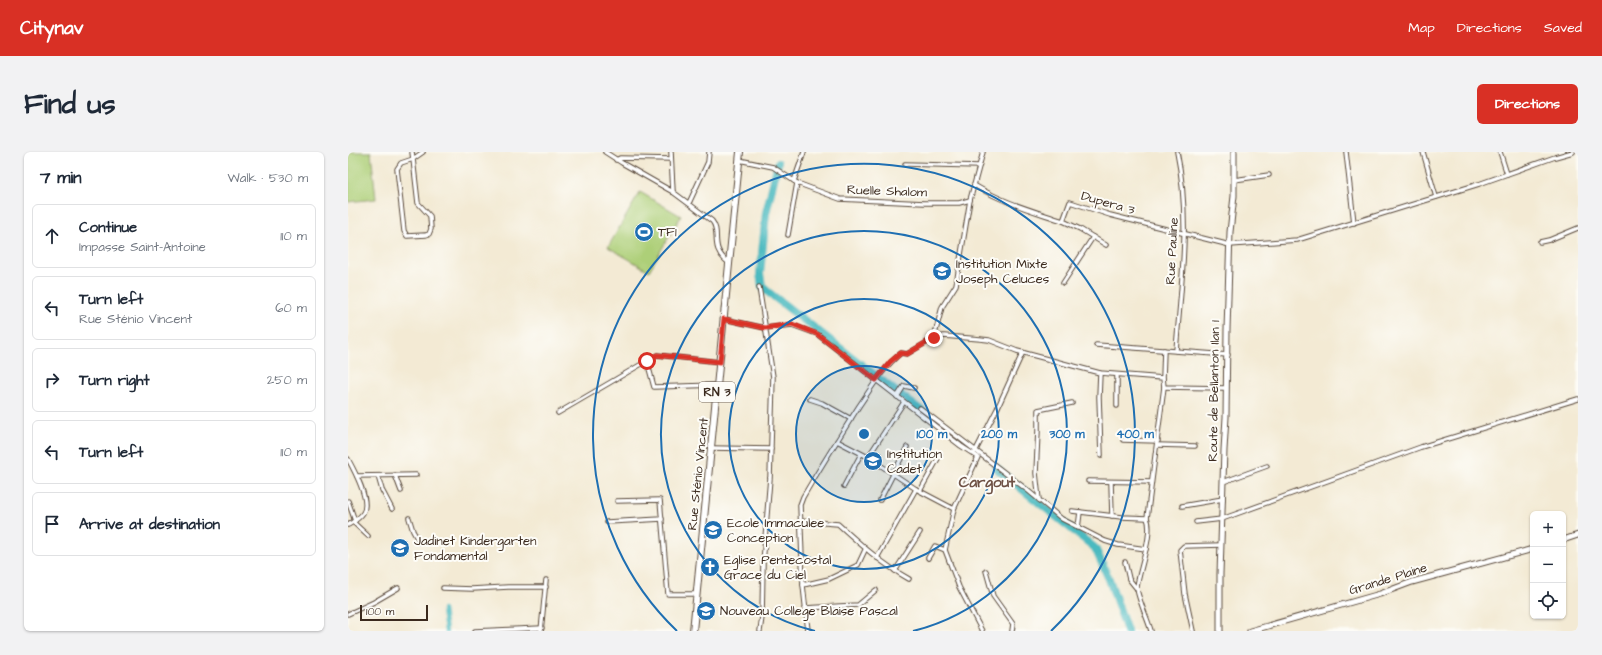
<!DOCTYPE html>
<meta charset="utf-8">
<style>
body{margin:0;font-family:"Architects Daughter",sans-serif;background:#f2f2f3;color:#1f2937}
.controls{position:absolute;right:12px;bottom:12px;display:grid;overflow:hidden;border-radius:6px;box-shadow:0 1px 3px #0004}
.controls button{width:36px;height:36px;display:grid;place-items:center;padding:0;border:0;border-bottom:1px solid #e0e1e3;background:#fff;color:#1f2937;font:20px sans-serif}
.scale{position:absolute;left:12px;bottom:10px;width:68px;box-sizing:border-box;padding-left:4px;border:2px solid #3b2a1e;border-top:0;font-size:11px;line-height:14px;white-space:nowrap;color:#3b2a1e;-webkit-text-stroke:3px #fdfcf7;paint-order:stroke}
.stop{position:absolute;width:12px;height:12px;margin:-9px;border:3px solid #d93025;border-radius:50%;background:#fff}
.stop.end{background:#d93025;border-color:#fff;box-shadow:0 1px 4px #0008}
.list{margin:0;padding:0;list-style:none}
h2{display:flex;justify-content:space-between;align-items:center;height:52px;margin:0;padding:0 16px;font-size:17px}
h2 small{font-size:13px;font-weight:400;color:#747a83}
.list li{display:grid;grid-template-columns:26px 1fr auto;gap:12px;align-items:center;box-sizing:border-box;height:64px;margin:0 8px 8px;padding:0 8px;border:1px solid #e0e1e3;border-radius:6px}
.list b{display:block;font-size:15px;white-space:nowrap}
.list p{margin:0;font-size:13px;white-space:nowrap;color:#747a83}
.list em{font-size:13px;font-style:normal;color:#747a83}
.icon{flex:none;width:22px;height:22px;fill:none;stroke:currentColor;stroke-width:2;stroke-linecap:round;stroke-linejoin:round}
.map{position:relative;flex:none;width:1230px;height:479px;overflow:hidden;border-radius:6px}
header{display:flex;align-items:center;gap:24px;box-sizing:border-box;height:56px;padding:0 20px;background:#d93025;color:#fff}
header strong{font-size:19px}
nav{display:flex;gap:22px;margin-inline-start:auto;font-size:14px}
.intro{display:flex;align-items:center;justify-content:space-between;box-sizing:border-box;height:96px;padding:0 24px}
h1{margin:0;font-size:28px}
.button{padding:10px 18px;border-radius:6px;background:#d93025;color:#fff;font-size:14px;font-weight:700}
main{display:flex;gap:24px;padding:0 24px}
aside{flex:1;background:#fff;border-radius:6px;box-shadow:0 1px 3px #0004}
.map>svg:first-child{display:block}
.green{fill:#adcf78;stroke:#747c4b}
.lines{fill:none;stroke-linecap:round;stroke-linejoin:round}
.canal{stroke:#4bbac0;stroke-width:4.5}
.river{stroke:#4bbac0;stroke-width:8}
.street-casing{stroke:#574739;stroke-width:5.5}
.secondary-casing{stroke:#574739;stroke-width:7}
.primary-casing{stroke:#574739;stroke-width:8}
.street{stroke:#fff;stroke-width:3.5}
.secondary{stroke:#fff;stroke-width:5}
.primary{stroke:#fff;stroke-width:6}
.route{stroke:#d93025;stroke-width:5}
.ring{fill:none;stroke:#1f6fb2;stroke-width:2}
.labels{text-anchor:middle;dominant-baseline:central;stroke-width:4;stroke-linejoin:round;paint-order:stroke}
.shield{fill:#fdfcf7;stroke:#75695f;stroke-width:1}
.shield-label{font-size:12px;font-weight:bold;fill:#3b2a1e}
.street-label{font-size:13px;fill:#3b2a1e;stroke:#fdfcf7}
.poi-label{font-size:13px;fill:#3b2a1e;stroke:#fdfcf7;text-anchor:start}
.quarter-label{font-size:15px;font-weight:bold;fill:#6e5145;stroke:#fdfcf7}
.centre{fill:#1f6fb2;stroke:#fdfcf7;stroke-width:2}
.ring-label{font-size:12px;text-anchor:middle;font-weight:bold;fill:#1f6fb2;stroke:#fdfcf7;stroke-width:4;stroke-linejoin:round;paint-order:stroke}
</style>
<header>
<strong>Citynav</strong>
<nav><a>Map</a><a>Directions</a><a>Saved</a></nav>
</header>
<div class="intro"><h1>Find us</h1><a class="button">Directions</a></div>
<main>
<aside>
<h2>7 min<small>Walk · 530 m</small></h2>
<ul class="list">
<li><svg class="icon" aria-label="ahead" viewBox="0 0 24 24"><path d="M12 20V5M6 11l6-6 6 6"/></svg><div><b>Continue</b><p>Impasse Saint-Antoine</p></div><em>110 m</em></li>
<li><svg class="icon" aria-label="left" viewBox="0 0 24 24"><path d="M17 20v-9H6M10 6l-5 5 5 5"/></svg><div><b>Turn left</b><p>Rue Sténio Vincent</p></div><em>60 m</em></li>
<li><svg class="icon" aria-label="right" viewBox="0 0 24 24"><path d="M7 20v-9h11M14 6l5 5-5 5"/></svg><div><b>Turn right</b></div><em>250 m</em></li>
<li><svg class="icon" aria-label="left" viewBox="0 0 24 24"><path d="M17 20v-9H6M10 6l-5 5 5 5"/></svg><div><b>Turn left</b></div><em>110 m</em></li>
<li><svg class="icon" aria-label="arrive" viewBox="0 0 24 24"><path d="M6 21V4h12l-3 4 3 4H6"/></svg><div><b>Arrive at destination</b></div></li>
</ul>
</aside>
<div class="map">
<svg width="1230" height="479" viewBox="0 0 1230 479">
<rect width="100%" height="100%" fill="#fdfcf7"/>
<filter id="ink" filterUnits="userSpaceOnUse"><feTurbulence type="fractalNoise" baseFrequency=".025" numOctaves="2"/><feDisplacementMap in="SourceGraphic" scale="8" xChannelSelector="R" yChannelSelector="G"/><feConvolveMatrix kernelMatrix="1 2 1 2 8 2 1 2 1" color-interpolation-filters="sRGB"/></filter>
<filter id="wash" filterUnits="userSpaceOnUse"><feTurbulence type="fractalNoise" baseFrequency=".012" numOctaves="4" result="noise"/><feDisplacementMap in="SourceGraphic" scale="16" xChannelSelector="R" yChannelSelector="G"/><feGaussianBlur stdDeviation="0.9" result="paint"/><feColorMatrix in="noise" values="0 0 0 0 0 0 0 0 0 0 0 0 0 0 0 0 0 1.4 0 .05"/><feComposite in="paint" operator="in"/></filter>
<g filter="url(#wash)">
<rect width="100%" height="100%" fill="#f3ead4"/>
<g class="green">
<path d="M0,0H23L28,47L0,50Z"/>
<path d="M292,40L333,64L301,119L260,95Z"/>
</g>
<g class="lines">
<path class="canal" d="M95,458L98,479"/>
<g class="river">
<path d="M430,11L418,61L412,122L414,134L420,140L551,242L578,262"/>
<path d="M648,316L747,396L761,427L779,479"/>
</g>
</g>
</g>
<g filter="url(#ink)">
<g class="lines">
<defs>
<g id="street">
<path d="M64,0L65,7L70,51L82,64L83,77L81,82L78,83L59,84L56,79L49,17L53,11L65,7L75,0"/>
<path d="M257,0L274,11L325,40L364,69C374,81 360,95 381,111"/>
<path d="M323,0L325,40"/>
<path d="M998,0L1006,71"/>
<path d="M1075,0L1088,45"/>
<path d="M1152,0L1159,22"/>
<path d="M268,8L272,6L323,7"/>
<path d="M391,8L425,15L449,31L492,47L576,51H611L622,48"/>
<path d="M557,12L631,14"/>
<path d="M886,28L921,23"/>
<path d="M446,29L456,0"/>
<path d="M626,33C656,51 683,58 715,69L722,50L762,63L882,93L949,88L1131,32L1207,5L1225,0"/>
<path d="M341,51L360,10L361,0"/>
<path d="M715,69L732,77L758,93"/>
<path d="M440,83L449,31"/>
<path d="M1192,90L1201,88L1230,76"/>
<path d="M715,131L745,85"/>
<path d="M411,135L425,225L422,326L415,411L414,465L412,479"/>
<path d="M376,167L417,176L444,173L469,182L613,294L630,305L606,357L597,398L611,435L634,479"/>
<path d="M586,186L594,155L608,133L622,48L635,0"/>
<path d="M748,193L880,203"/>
<path d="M828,199C833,132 843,67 829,0"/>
<path d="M299,209L306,235L369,233"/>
<path d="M752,221L751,245L753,303"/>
<path d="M769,223V254"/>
<path d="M815,226L816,198"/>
<path d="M549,245L556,234L566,236"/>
<path d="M462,247L474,251L503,267"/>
<path d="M572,256L678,337L714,367L757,389L770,393L798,397"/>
<path d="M210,261L309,203L372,210"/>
<path d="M775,288L810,289"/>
<path d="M489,289L520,305L568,337L606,357"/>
<path d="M809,293L847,294"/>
<path d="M364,296L423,297"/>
<path d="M627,300L649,257L675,200"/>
<path d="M520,305L556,250"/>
<path d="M0,307C6,318 23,349 15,361C11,367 5,370 0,373"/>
<path d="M47,323L53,339"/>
<path d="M9,324L68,323"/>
<path d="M30,324L34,338L44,357"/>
<path d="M740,329L803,330"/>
<path d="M763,330L764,364"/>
<path d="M875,330L919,314"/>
<path d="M496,334L513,302"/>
<path d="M572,339L592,303"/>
<path d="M532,348L559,295"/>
<path d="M691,348L688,321L690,279V258L724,251"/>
<path d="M0,349L7,369"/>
<path d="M269,349L312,348L320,442H348"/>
<path d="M834,354L875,347"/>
<path d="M724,359L774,365L799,366"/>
<path d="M61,366L65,379L71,390"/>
<path d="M452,369L490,372C512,392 534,412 561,427"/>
<path d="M5,370L20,384"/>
<path d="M259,370L314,367"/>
<path d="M848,370L874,367L1073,295L1230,247"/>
<path d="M730,376L732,360"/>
<path d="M529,406L568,337"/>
<path d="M580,406L587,394L597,398"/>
<path d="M777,410L781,427L789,437"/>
<path d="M547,419L572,380"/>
<path d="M638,419L645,444L665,472L664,479"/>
<path d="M455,433L481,427L510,413L517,398"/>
<path d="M95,436L124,437L160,435H198"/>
<path d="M457,456L510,453L528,438"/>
<path d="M0,462L26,450L50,436"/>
<path d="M127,479L194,476"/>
<path d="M193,479L198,428"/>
<path d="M460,479L455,433L452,353L455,345C473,314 492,284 511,254C524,235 535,216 553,201L559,202L586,186L596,184L632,187L641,188L669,199L752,221L815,226L816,235L877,236"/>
<path d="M803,479C801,470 788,442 789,435C791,418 806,381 799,366L816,235"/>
<path d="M845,479L837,442L832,398L836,394L873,393"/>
</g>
<g id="secondary">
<path d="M1215,388L1230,383"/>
<path d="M872,479V422L876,298L878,265L879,178L882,80L886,44V0"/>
<path d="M902,479L1032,442L1064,430L1185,397"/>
</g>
<path id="primary" d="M345,479L392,0"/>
</defs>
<use href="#street" class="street-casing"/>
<use href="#secondary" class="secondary-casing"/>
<use href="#primary" class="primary-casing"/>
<use href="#street" class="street"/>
<use href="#secondary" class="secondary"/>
<use href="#primary" class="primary"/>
</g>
</g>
<g class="lines" filter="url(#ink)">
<path class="route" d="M299,209L309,203L372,210L376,167L417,176L444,172L469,182L528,228L542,210L553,201L559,202L586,186"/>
</g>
<circle cx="516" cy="282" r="68" fill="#1f6fb2" fill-opacity=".12"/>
<g class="ring">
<circle cx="516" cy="282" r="68"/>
<circle cx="516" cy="282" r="135"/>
<path d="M467 479A203 203 0 1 1 565 479"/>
<path d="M329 479A271 271 0 1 1 703 479"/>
</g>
<defs>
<symbol id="stadium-disc" viewBox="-11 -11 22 22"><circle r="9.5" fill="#1f6fb2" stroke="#fdfcf7"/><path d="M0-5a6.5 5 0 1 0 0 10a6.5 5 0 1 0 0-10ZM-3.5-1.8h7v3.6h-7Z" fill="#fff"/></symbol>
<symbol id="school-disc" viewBox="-11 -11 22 22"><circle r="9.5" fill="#1f6fb2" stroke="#fdfcf7"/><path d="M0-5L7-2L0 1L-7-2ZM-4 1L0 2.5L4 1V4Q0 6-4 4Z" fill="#fff"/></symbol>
<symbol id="church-disc" viewBox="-11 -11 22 22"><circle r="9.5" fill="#1f6fb2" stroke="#fdfcf7"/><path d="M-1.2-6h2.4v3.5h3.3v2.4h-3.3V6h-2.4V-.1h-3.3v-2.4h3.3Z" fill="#fff"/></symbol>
</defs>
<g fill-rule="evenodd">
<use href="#stadium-disc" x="285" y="69" width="22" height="22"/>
<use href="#school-disc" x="583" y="108" width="22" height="22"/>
<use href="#school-disc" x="514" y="298" width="22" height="22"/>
<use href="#school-disc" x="354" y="367" width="22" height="22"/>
<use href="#school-disc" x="41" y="385" width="22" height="22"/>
<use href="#church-disc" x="351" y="404" width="22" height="22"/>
<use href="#school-disc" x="347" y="448" width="22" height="22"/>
</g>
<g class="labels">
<rect class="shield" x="351" y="230" width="36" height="20" rx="3"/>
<g class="shield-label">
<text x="369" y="240">RN 3</text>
</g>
<g class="street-label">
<text transform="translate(539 39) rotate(2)">Ruelle Shalom</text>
<text transform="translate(760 51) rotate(16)">Dupera 3</text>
<text transform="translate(824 99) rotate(-87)">Rue Pauline</text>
<text transform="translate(866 239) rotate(-89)">Route de Bellanton Ilan 1</text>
<text transform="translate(350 322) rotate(-84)">Rue Sténio Vincent</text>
<text transform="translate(1040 427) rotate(-17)">Grande Plaine</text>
</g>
<g class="poi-label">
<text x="310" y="80">TF1</text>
<text x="608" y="112">Institution Mixte<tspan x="608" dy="15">Joseph Celuces</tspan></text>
<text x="539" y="302">Institution<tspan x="539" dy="15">Cadet</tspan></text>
<text x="379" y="371">Ecole Immaculee<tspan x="379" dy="15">Conception</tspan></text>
<text x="66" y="389">Jadinet Kindergarten<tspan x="66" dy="15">Fondamental</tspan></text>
<text x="376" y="408">Eglise Pentecostal<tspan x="376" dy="15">Grace du Ciel</tspan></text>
<text x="372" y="459">Nouveau College Blaise Pascal</text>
</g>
<g class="quarter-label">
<text x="639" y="330">Cargout</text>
</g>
</g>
<circle cx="516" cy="282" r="6" class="centre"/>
<g class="ring-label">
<text x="584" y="286">100 m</text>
<text x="651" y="286">200 m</text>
<text x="719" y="286">300 m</text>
<text x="787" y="286">400 m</text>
</g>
</svg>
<div class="controls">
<button>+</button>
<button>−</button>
<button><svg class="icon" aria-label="locate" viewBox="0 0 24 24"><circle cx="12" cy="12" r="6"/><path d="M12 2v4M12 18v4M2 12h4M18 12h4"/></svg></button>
</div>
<div class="scale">100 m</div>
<div class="stop" style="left:299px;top:209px"></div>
<div class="stop end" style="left:586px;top:186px"></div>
</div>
</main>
